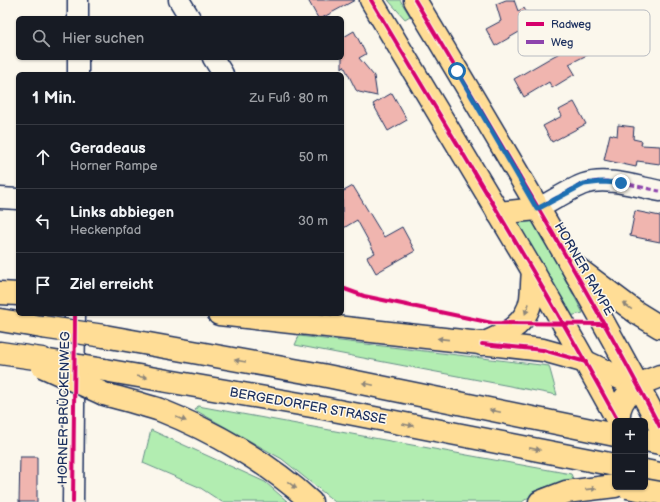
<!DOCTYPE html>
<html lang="de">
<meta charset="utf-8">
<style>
body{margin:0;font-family:"Balsamiq Sans",sans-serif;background:#20242c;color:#f1f3f6}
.controls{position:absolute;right:12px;bottom:12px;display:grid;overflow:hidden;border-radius:6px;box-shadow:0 1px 3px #0004}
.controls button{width:36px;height:36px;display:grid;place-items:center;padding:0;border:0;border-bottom:1px solid #363941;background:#171b24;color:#f1f3f6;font:20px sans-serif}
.stop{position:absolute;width:12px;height:12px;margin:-9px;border:3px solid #1f6fb2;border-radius:50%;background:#fff}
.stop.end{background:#1f6fb2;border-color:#fff;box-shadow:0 1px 4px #0008}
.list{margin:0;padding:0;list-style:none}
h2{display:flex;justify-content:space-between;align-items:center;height:52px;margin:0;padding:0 16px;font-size:17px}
h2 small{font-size:13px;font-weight:400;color:#9ea1a6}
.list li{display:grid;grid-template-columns:26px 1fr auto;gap:12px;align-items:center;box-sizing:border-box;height:64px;padding:0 16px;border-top:1px solid #363941}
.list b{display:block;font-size:15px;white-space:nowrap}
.list p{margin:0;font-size:13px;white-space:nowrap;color:#9ea1a6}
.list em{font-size:13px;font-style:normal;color:#9ea1a6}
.icon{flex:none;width:22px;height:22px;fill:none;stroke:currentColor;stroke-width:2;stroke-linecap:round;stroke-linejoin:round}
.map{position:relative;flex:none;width:660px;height:502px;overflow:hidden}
.search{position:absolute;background:#171b24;box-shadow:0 1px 3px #0004;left:16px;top:16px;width:328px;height:44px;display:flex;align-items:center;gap:10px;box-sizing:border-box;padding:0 14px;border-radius:6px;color:#9ea1a6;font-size:15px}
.panel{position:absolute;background:#171b24;box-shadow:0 1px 3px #0004;left:16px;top:72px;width:328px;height:244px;border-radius:6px}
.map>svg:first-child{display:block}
.green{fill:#b2edb1;stroke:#668e88}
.building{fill:#f0b5af;stroke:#1b2f5e}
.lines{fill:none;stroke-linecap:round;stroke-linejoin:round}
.minor-casing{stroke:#1b2f5e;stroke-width:23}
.major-casing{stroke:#1b2f5e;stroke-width:25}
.highway-casing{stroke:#1b2f5e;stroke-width:25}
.minor{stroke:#fbf7ec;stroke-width:20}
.major{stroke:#ffdd96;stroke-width:22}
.highway{stroke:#ffdd96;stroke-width:22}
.highway-bridge-casing{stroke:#1b2f5e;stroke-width:25;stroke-linecap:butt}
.highway-bridge{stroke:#ffdd96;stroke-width:22}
.quiet{stroke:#8e44ad;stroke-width:3;stroke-dasharray:6 3;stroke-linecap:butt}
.cycleway-casing{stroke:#fbf7ec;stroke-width:6}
.cycleway{stroke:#d6006c;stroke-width:4}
.oneway{fill:#8d867a}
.route{stroke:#1f6fb2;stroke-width:5}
.labels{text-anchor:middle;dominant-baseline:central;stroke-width:3;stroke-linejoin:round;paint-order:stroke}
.street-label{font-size:13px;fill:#1b2f5e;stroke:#fbf7ec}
.key{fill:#fbf7ec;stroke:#b8bbc1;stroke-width:1}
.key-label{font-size:11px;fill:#1b2f5e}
</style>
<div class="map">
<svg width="660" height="502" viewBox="0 0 660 502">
<rect width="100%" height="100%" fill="#fbf7ec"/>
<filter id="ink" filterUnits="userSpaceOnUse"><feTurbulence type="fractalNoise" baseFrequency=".025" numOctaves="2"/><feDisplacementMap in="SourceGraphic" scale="8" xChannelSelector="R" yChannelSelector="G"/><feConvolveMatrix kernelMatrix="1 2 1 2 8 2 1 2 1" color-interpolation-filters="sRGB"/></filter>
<g filter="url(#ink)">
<g class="green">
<path d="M388,0H400L410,16L405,19Z"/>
<path d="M533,219L583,313L570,316L519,226V222Z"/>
<path d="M299,336L549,366L557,395L295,345Z"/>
<path d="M198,406L571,474L574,481L542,488L522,502H335L282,459L195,410Z"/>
<path d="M151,430L265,482L288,502H222L199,487L143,463Z"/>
</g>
<g class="building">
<path d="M308,0H355L322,18H318Z"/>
<path d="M506,0H514L518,11L524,8L533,24L495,46L486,29L501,21L496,4Z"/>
<path d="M354,31L366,54L359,58L374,76L377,96L359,92L356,90L344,66L342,68V38Z"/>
<path d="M594,35L601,48L569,64L575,74L552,88L549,82L524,97L514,79L552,57Z"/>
<path d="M392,93L407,120L388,131L373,104Z"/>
<path d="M574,102L586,124L552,142L543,126L562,116L559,110Z"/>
<path d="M618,125L634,127L633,139L642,141L641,145L660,146V164L637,161L636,167L604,160L610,134L617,136Z"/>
<path d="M353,186L384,237L402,227L415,251L376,273L367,257L375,253L357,220L342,229V192Z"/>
<path d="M635,211L660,216V242L630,236Z"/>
<path d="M20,457H37V502H19Z"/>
</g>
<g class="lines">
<defs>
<g id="minor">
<path d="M179,0L190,18"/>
<path d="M78,18V0"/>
<path d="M213,58L223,74"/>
<path d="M78,74V58"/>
<path d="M0,198L18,199"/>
<path d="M537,209C551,202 570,189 584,184C606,176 638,187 660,191"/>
<path d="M73,502L75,314"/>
</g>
<g id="major">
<path d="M371,0C454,140 540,278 618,421"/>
<path d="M415,0C499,141 584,282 660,427"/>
<path d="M498,213L537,209"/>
</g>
<g id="highway">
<path d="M569,262L637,313L660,327"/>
<path d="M0,293L18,294"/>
<path d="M219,314L543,350L586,362L637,386"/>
<path d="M0,320L42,327"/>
<path d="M104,336L322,375L615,435"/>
<path d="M482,344C504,335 527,325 531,299C532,290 532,280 533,271"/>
<path d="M0,353L42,359"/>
<path d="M104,370L323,408L615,465"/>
<path d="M104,394C122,399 142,404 160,410C213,431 269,463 311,502"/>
<path d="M619,421C616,396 640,383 660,376"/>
<path d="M645,440L660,443"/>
<path d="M645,471L660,474"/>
<path d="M540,502L566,492L615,486"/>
</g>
</defs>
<use href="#minor" class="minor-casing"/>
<use href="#major" class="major-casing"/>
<use href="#highway" class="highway-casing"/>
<use href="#minor" class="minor"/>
<use href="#major" class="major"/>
<use href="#highway" class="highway"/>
<defs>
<g id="highway-bridge">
<path d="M42,327L104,336"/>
<path d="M49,361L104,370"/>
<path d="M42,366L104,394"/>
<path d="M627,487L660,493"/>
</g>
</defs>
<use href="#highway-bridge" class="highway-bridge-casing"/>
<use href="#highway-bridge" class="highway-bridge"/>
<path class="quiet" d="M537,209C551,202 570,189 584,184C606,176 638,187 660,191"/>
<defs>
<g id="cycleway">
<path d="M371,0C454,140 540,278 618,421"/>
<path d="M415,0C499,141 584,282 660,427"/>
<path d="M342,288L364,296L492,323L605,324"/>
<path d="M482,344L543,350L586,362"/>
<path d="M73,502L75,314"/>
</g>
</defs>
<use href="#cycleway" class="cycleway-casing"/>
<use href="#cycleway" class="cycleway"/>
</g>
<defs><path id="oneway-solid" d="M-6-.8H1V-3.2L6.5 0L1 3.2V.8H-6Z"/></defs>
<g class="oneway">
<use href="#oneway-solid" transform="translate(627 306) rotate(-144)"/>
<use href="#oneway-solid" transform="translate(527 309) rotate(110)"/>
<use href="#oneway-solid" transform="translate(443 339) rotate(-174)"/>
<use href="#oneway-solid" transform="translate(240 361) rotate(-170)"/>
<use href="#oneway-solid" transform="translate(142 377) rotate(10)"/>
<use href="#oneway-solid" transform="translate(368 384) rotate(-168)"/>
<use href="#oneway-solid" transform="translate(495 411) rotate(-168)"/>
<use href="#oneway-solid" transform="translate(181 419) rotate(23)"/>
<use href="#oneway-solid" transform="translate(408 425) rotate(11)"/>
<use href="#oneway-solid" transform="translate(535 449) rotate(11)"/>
<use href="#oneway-solid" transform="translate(292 485) rotate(37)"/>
<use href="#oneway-solid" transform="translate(591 489) rotate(-6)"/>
</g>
</g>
<g class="lines" filter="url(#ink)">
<path class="route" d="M457,71L537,209L584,184L601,182L621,183"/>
</g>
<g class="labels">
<g class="street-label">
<text transform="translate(584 269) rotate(60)">HORNER RAMPE</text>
<text transform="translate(308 406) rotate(10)">BERGEDORFER STRASSE</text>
<text transform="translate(64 408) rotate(-89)">HORNER BRÜCKENWEG</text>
</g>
</g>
<rect x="518" y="10" width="132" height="46" rx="6" class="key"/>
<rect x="526" y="22" width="18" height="4" fill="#d6006c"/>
<rect x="526" y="40" width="18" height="4" fill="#8e44ad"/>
<g class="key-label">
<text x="551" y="28">Radweg</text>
<text x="551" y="46">Weg</text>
</g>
</svg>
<div class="controls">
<button>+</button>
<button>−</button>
</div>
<div class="stop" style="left:457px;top:71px"></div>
<div class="stop end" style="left:621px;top:183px"></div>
<div class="search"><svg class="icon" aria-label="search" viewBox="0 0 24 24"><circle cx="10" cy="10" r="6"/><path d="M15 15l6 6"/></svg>Hier suchen</div>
<section class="panel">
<h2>1 Min.<small>Zu Fuß · 80 m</small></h2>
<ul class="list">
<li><svg class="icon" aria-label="ahead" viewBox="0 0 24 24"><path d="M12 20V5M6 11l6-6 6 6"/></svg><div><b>Geradeaus</b><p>Horner Rampe</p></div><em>50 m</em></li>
<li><svg class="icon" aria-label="left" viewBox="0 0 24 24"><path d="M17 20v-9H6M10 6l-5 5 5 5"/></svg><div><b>Links abbiegen</b><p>Heckenpfad</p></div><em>30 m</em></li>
<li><svg class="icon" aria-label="arrive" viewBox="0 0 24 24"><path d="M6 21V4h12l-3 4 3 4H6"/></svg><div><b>Ziel erreicht</b></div></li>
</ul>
</section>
</div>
